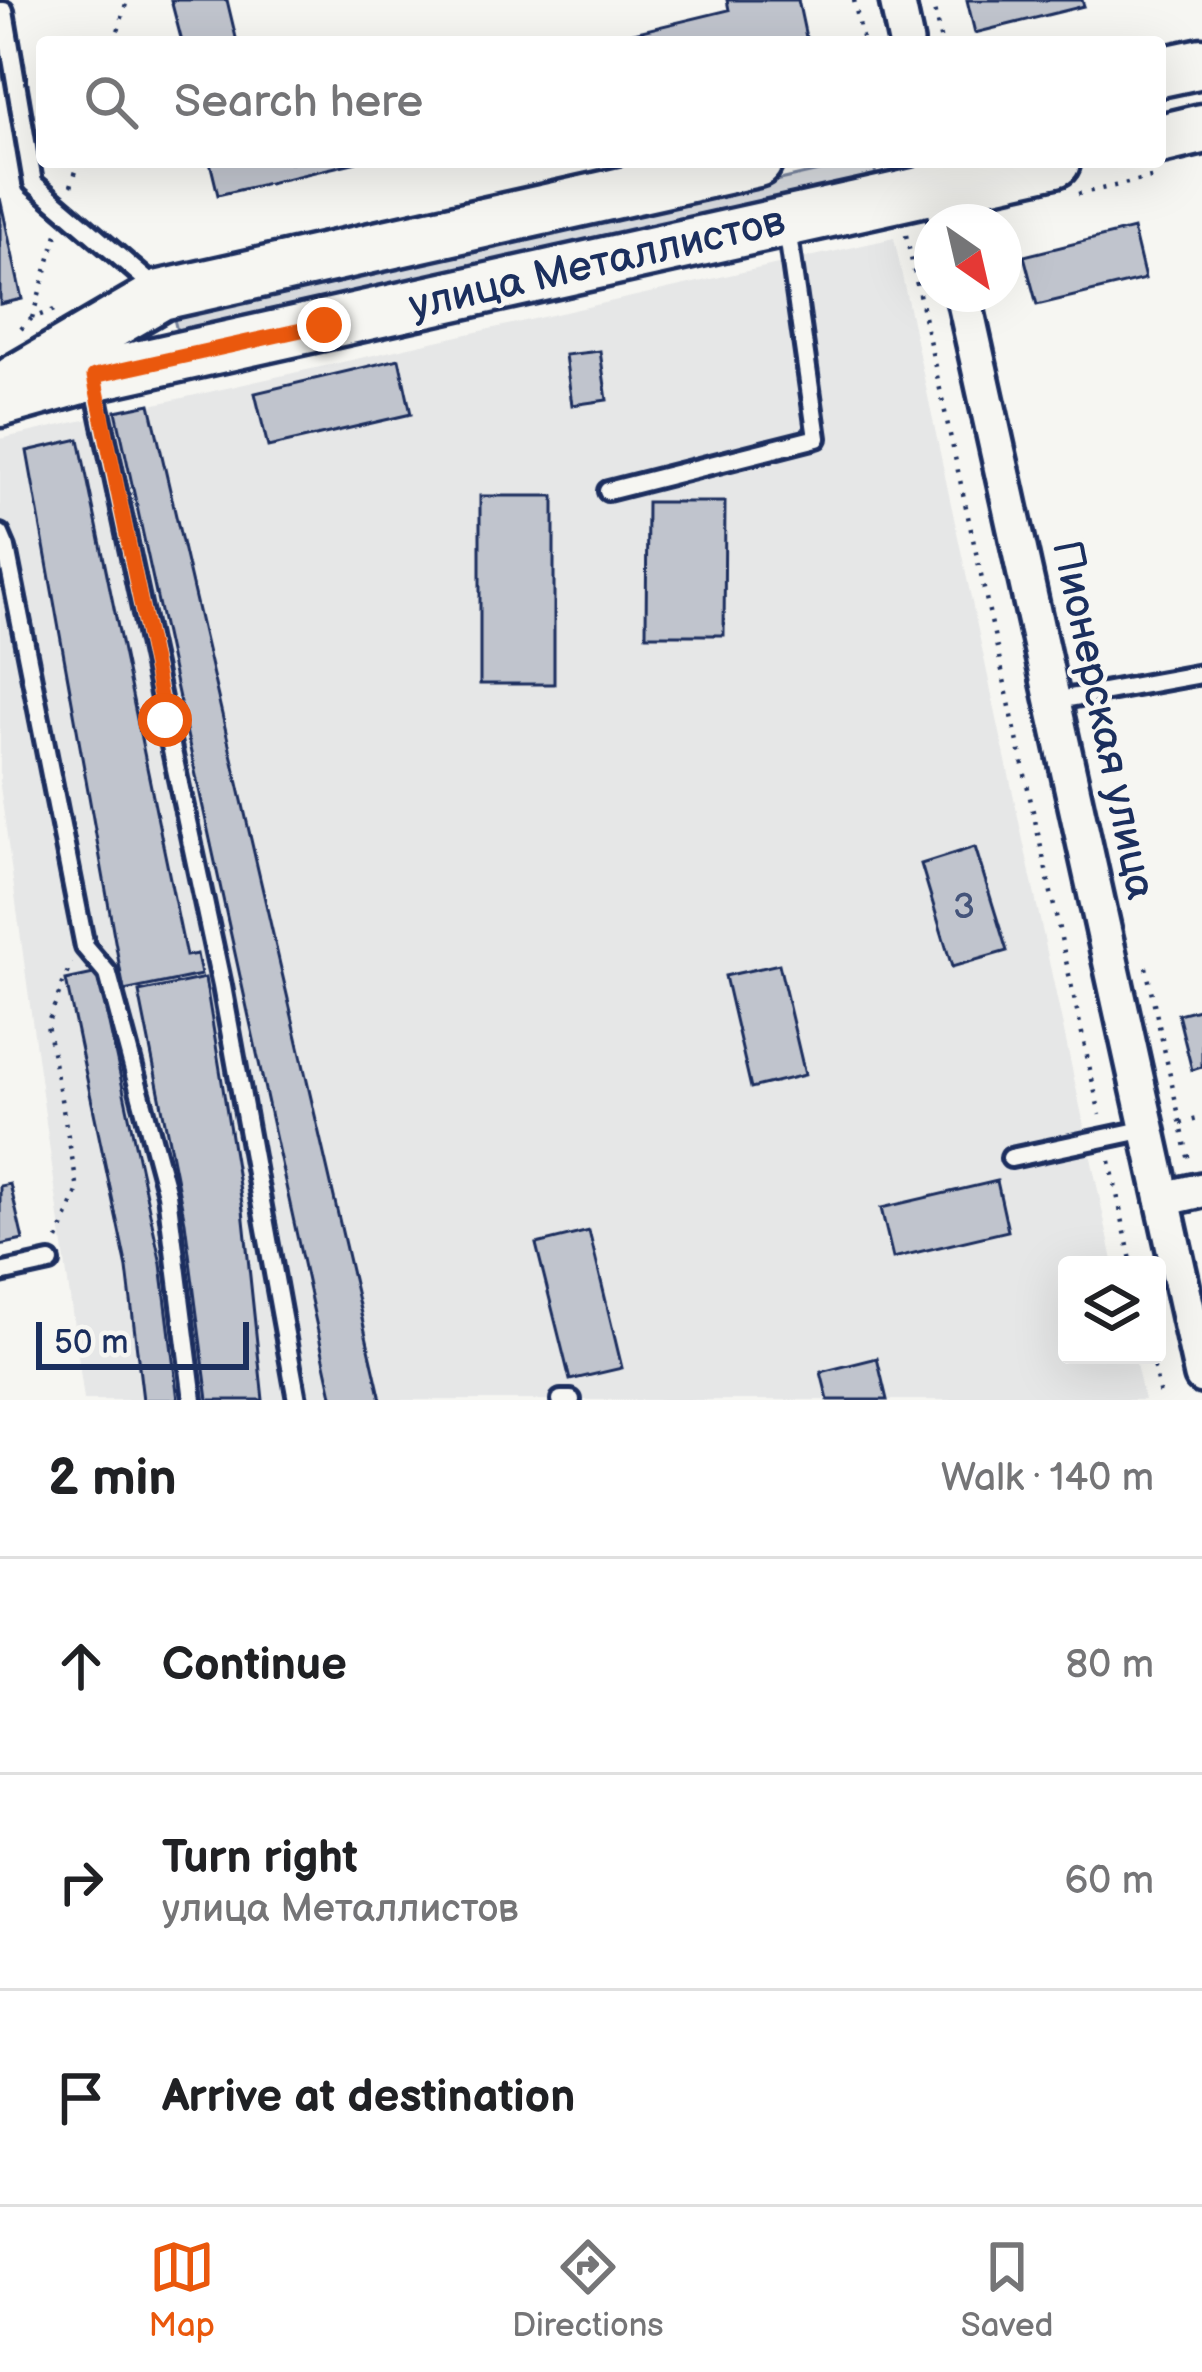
<!DOCTYPE html>
<meta charset="utf-8">
<style>
body{margin:0;font-family:"Balsamiq Sans",sans-serif;background:#f6f6f6;color:#202124}
.controls{position:absolute;right:36px;bottom:36px;display:grid;overflow:hidden;border-radius:12px;box-shadow:0 12px 48px #0002}
.controls button{width:108px;height:108px;display:grid;place-items:center;padding:0;border:0;border-bottom:3px solid #e0e0e0;background:#fff;color:#202124;font:60px sans-serif}
.compass{position:absolute;left:914px;top:204px;width:108px;height:108px;border-radius:50%;background:#fff;box-shadow:0 12px 48px #0002;rotate:146deg}
.scale{position:absolute;left:36px;bottom:30px;width:213px;box-sizing:border-box;padding-left:12px;border:6px solid #1b2f5e;border-top:0;font-size:33px;line-height:42px;white-space:nowrap;color:#1b2f5e;-webkit-text-stroke:9px #f6f6f2;paint-order:stroke}
.stop{position:absolute;width:36px;height:36px;margin:-27px;border:9px solid #ea580c;border-radius:50%;background:#fff}
.stop.end{background:#ea580c;border-color:#fff;box-shadow:0 3px 12px #0008}
.list{margin:0;padding:0;list-style:none}
h2{display:flex;justify-content:space-between;align-items:center;height:156px;margin:0;padding:0 48px;font-size:51px}
h2 small{font-size:39px;font-weight:400;color:#757577}
.list li{display:grid;grid-template-columns:78px 1fr auto;gap:36px;align-items:center;box-sizing:border-box;height:216px;padding:0 48px;border-top:3px solid #e0e0e0}
.list b{display:block;font-size:45px;white-space:nowrap}
.list p{margin:0;font-size:39px;white-space:nowrap;color:#757577}
.list em{font-size:39px;font-style:normal;color:#757577}
.icon{flex:none;width:66px;height:66px;fill:none;stroke:currentColor;stroke-width:2;stroke-linecap:round;stroke-linejoin:round}
.map{position:relative;flex:none;width:1202px;height:1400px;overflow:hidden}
.search{position:absolute;background:#fff;box-shadow:0 12px 48px #0002;left:36px;right:36px;top:36px;height:132px;display:flex;align-items:center;gap:30px;box-sizing:border-box;padding:0 42px;border-radius:12px;color:#757577;font-size:45px}
.sheet{height:804px;background:#fff}
nav{display:flex;justify-content:space-around;align-items:center;box-sizing:border-box;height:168px;border-top:3px solid #e0e0e0;background:#fff;font-size:33px;color:#757577}
nav a{display:grid;justify-items:center;gap:6px}
nav .on{color:#ea580c}
.map>svg:first-child{display:block}
.built{fill:#e6e7e7}
.green{fill:#d6d9dd;stroke:#78849e;stroke-width:3}
.building{fill:#c0c4cd;stroke:#1b2f5e;stroke-width:3}
.lines{fill:none;stroke-linecap:round;stroke-linejoin:round}
.lane-casing{stroke:#1b2f5e;stroke-width:26}
.street-casing{stroke:#1b2f5e;stroke-width:42}
.secondary-casing{stroke:#1b2f5e;stroke-width:57}
.path{stroke:#1b2f5e;stroke-width:4.5;stroke-dasharray:3 9;stroke-linecap:butt}
.lane{stroke:#f6f6f2;stroke-width:16}
.street{stroke:#f6f6f2;stroke-width:33}
.secondary{stroke:#f6f6f2;stroke-width:48}
.route{stroke:#ea580c;stroke-width:15}
.labels{text-anchor:middle;dominant-baseline:central;stroke-width:9;stroke-linejoin:round;paint-order:stroke}
.number-label{font-size:36px;fill:#44547a}
.street-label{font-size:42px;fill:#1b2f5e;stroke:#f6f6f2}
</style>
<div class="map">
<svg width="1202" height="1400" viewBox="0 0 1202 1400">
<rect width="100%" height="100%" fill="#f6f6f2"/>
<filter id="ink" filterUnits="userSpaceOnUse"><feTurbulence type="fractalNoise" baseFrequency=".00833" numOctaves="2"/><feDisplacementMap in="SourceGraphic" scale="24" xChannelSelector="R" yChannelSelector="G"/><feConvolveMatrix kernelMatrix="1 2 1 2 8 2 1 2 1" color-interpolation-filters="sRGB"/></filter>
<g filter="url(#ink)">
<path class="built" d="M894,238L1114,1265H1067V1355H1134L1144,1400H84L0,786V439Z"/>
<path class="green" d="M858,162H873L877,180L180,343L174,319Z"/>
<g class="building">
<path d="M171,0H227L237,42H182Z"/>
<path d="M727,0H798L807,42H627L625,35L729,10Z"/>
<path d="M967,0H1082L1084,6L975,33Z"/>
<path d="M210,162H357L218,195Z"/>
<path d="M0,198L22,299L0,304Z"/>
<path d="M1133,229L1145,279L1037,305L1024,256Z"/>
<path d="M600,351L607,400L572,405L565,355Z"/>
<path d="M399,359L411,414L268,447L255,393Z"/>
<path d="M150,404L381,1400H333L116,411Z"/>
<path d="M79,439L186,956L197,954L201,975L124,991L27,451Z"/>
<rect x="480" y="496" width="74" height="188"/>
<path d="M647,502H725L724,635H646Z"/>
<path d="M975,847L1007,951L952,967L921,864Z"/>
<path d="M779,964L805,1075L751,1088L725,976Z"/>
<path d="M98,973L161,1264L178,1400H143L127,1268L66,980Z"/>
<path d="M205,978L243,1210L263,1400H208L185,1222L139,992Z"/>
<path d="M1202,1008V1067L1192,1070L1178,1014Z"/>
<path d="M997,1181L1008,1231L893,1258L881,1208Z"/>
<path d="M10,1184L23,1240L0,1245V1186Z"/>
<path d="M589,1231L622,1368L570,1380L536,1244Z"/>
<path d="M877,1358L887,1400H828L821,1372Z"/>
</g>
<g class="lines">
<defs>
<g id="lane">
<path d="M0,11H4L33,183L157,289"/>
<path d="M94,383L222,986L297,1400"/>
<path d="M608,491L817,438L787,228"/>
<path d="M0,534L6,548L85,947L108,974L167,1194L193,1400"/>
<path d="M1053,701L1202,674"/>
<path d="M1011,1158L1147,1129"/>
<path d="M0,1273L50,1262"/>
<path d="M561,1400H571"/>
</g>
<g id="street">
<path d="M897,0L906,42"/>
<path d="M933,162L947,222"/>
<path d="M963,294L1202,1376"/>
<path d="M1163,1199L1202,1190"/>
</g>
<g id="secondary">
<path d="M1160,72L1202,63"/>
<path d="M1160,139L1202,129"/>
<path d="M15,380L161,295L757,162"/>
<path d="M0,402L93,376L1055,162"/>
</g>
</defs>
<use href="#lane" class="lane-casing"/>
<use href="#street" class="street-casing"/>
<use href="#secondary" class="secondary-casing"/>
<g class="path">
<path d="M854,0L863,42"/>
<path d="M932,0L941,42"/>
<path d="M115,42L127,0"/>
<path d="M71,186L79,162"/>
<path d="M1078,194L1155,177"/>
<path d="M906,235L1100,1115"/>
<path d="M32,318L58,231"/>
<path d="M21,329L32,318L57,309"/>
<path d="M1146,967L1189,1161"/>
<path d="M1181,1123L1202,1118"/>
<path d="M1110,1161L1132,1265"/>
<path d="M58,1240L78,1189L47,1025L71,963"/>
<path d="M1151,1355L1161,1400"/>
</g>
<use href="#lane" class="lane"/>
<use href="#street" class="street"/>
<use href="#secondary" class="secondary"/>
</g>
</g>
<g class="lines" filter="url(#ink)">
<path class="route" d="M165,720L94,376L324,325"/>
</g>
<g class="labels">
<g class="number-label">
<text x="964" y="907">3</text>
</g>
<g class="street-label">
<text transform="translate(597 264) rotate(-13)">улица Металлистов</text>
<text transform="translate(1103 720) rotate(78)">Пионерская улица</text>
</g>
</g>
</svg>
<div class="controls">
<button><svg class="icon" aria-label="layers" viewBox="0 0 24 24"><path d="M12 4l9 5-9 5-9-5zM3 14l9 5 9-5"/></svg></button>
</div>
<svg class="compass" viewBox="-18 -18 36 36"><path d="M0-13l5 13h-10z" fill="#e53935"/><path d="M0 13l5-13h-10z" fill="#757577"/></svg>
<div class="scale">50 m</div>
<div class="stop" style="left:165px;top:720px"></div>
<div class="stop end" style="left:324px;top:325px"></div>
<div class="search"><svg class="icon" aria-label="search" viewBox="0 0 24 24"><circle cx="10" cy="10" r="6"/><path d="M15 15l6 6"/></svg>Search here</div>
</div>
<section class="sheet">
<h2>2 min<small>Walk · 140 m</small></h2>
<ul class="list">
<li><svg class="icon" aria-label="ahead" viewBox="0 0 24 24"><path d="M12 20V5M6 11l6-6 6 6"/></svg><div><b>Continue</b></div><em>80 m</em></li>
<li><svg class="icon" aria-label="right" viewBox="0 0 24 24"><path d="M7 20v-9h11M14 6l5 5-5 5"/></svg><div><b>Turn right</b><p>улица Металлистов</p></div><em>60 m</em></li>
<li><svg class="icon" aria-label="arrive" viewBox="0 0 24 24"><path d="M6 21V4h12l-3 4 3 4H6"/></svg><div><b>Arrive at destination</b></div></li>
</ul>
</section>
<nav>
<a class="on"><svg class="icon" aria-label="map" viewBox="0 0 24 24"><path d="M3 6l6-2 6 2 6-2v14l-6 2-6-2-6 2zM9 4v14M15 6v14"/></svg>Map</a>
<a><svg class="icon" aria-label="directions" viewBox="0 0 24 24"><path d="M12 3l9 9-9 9-9-9zM9 14v-3h6M13 9l2 2-2 2"/></svg>Directions</a>
<a><svg class="icon" aria-label="saved" viewBox="0 0 24 24"><path d="M7 4h10v16l-5-4-5 4z"/></svg>Saved</a>
</nav>
